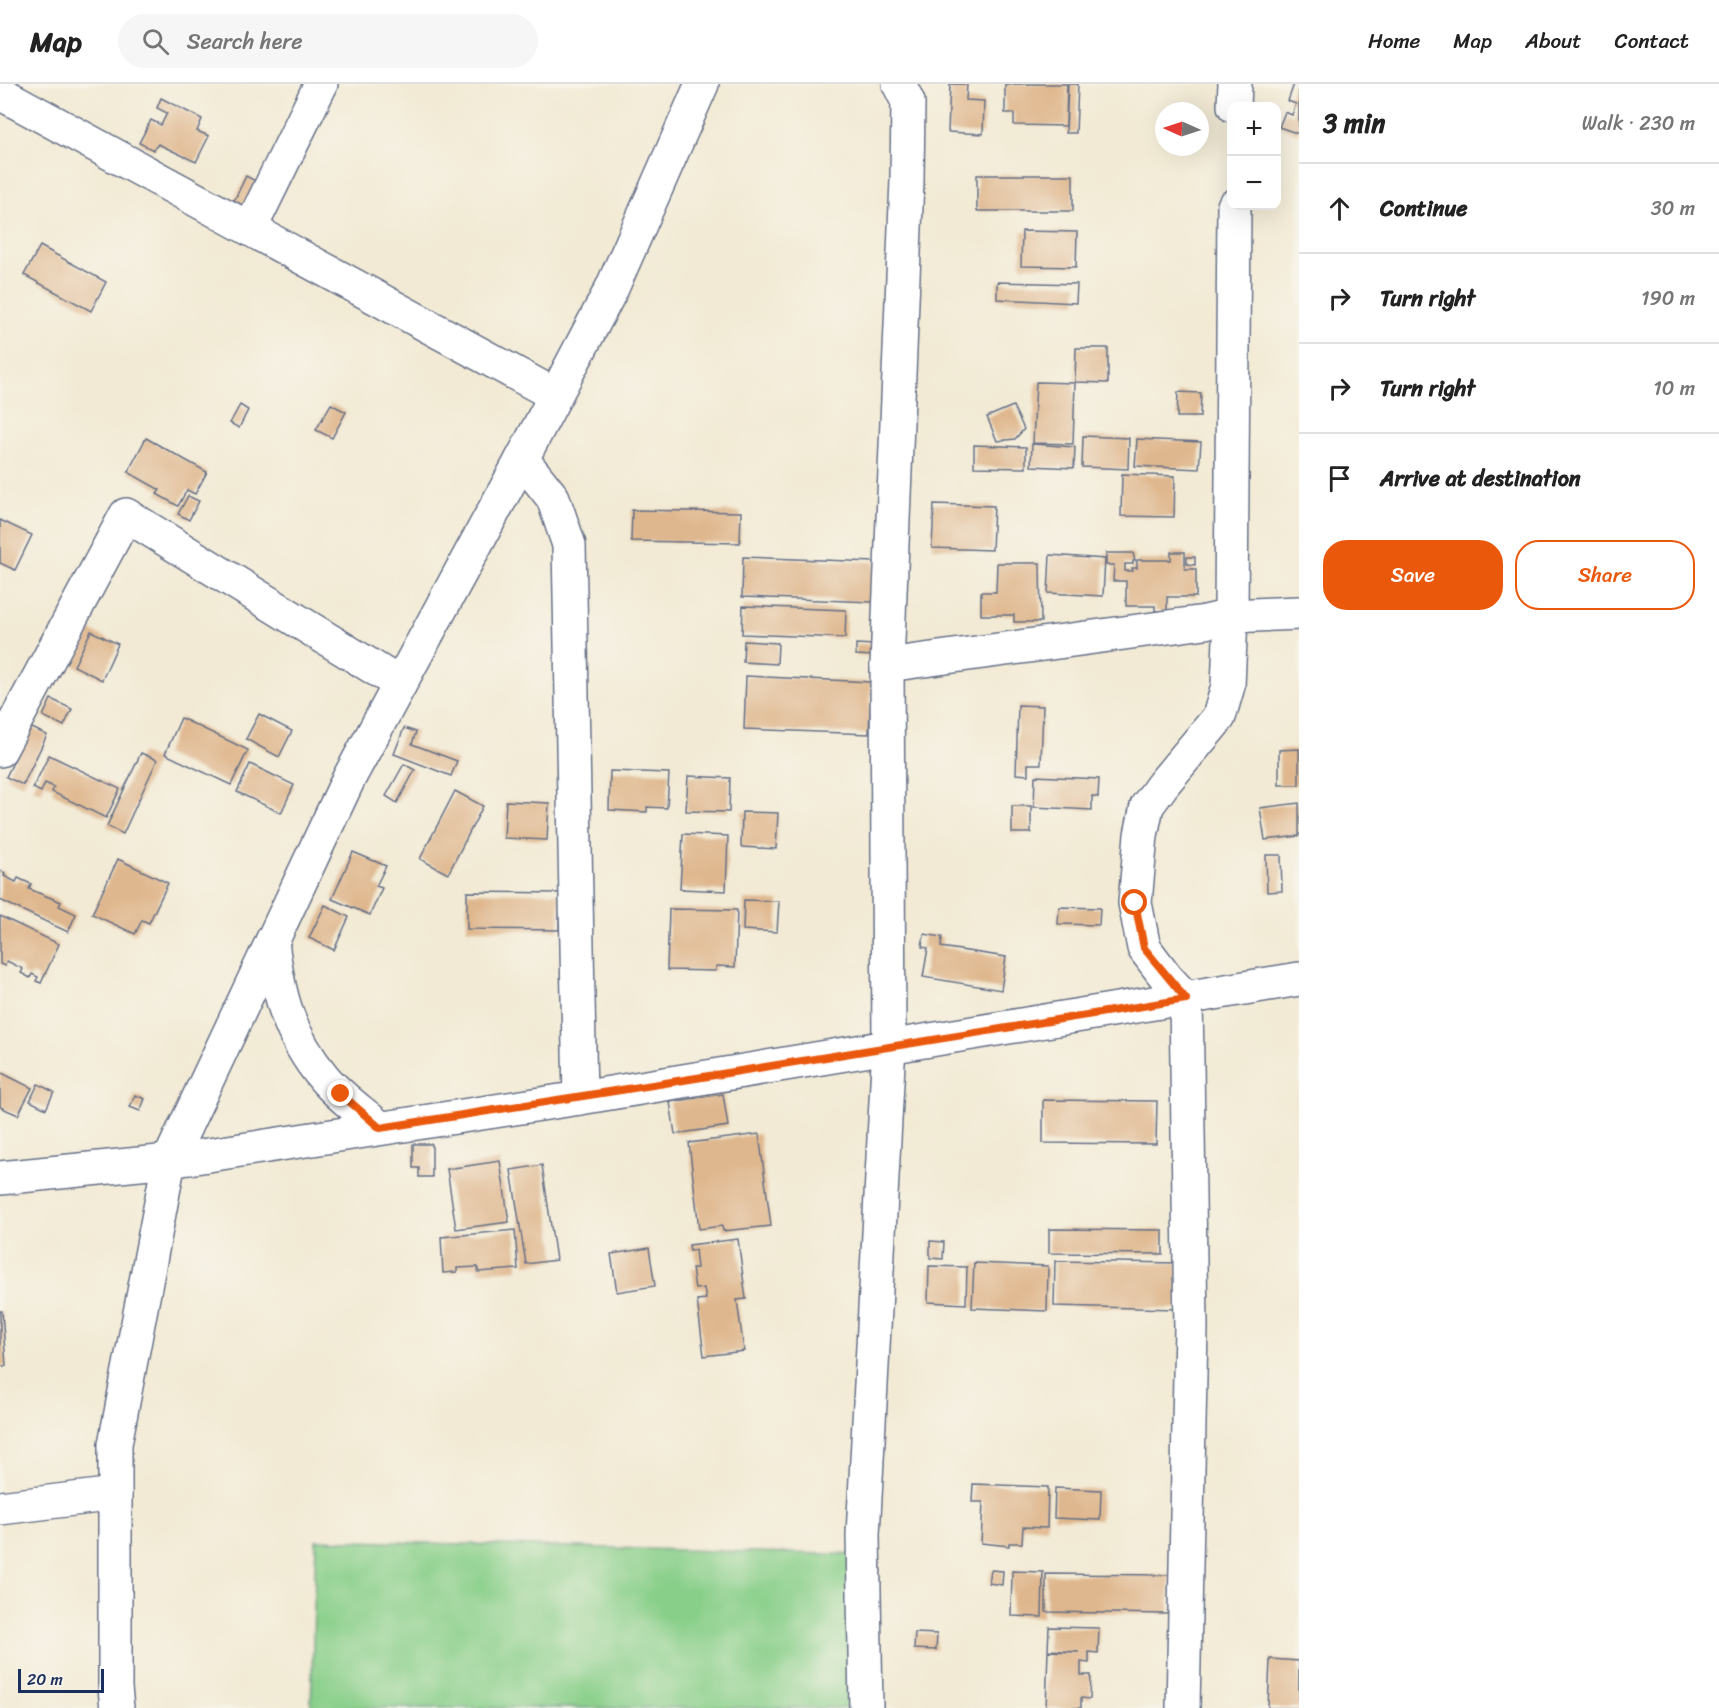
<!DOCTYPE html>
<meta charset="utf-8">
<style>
body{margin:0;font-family:Sriracha,sans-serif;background:#f6f6f6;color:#222}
.controls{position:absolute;right:18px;top:18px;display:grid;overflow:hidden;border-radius:12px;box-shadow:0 6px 24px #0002}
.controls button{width:54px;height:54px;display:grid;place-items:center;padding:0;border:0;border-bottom:2px solid #e0e0e0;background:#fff;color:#222;font:30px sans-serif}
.compass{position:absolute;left:1155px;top:18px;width:54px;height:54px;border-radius:50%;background:#fff;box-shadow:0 6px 24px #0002;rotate:273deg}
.scale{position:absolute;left:18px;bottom:15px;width:86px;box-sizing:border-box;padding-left:6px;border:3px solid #1b2f5e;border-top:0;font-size:16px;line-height:21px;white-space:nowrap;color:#1b2f5e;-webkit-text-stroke:4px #f7f3e8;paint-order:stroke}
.stop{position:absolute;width:18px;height:18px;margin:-14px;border:4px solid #ea580c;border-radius:50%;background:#fff}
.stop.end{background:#ea580c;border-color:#fff;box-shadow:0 2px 6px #0008}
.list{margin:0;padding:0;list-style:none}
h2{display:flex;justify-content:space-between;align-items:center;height:78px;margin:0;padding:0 24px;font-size:26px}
h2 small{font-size:20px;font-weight:400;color:#767676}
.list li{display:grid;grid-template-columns:39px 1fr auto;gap:18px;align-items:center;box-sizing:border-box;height:90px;padding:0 24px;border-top:2px solid #e0e0e0}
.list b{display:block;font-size:22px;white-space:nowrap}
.list em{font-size:20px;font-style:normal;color:#767676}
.actions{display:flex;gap:12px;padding:18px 24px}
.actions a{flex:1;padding:14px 0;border:2px solid #ea580c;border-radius:24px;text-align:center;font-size:21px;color:#ea580c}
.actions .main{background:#ea580c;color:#fff}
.icon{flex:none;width:33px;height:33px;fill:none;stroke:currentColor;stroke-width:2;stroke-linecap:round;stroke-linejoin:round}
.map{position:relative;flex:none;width:1299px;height:1624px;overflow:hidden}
header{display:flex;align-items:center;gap:36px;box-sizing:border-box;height:84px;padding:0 30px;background:#fff;border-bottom:2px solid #e0e0e0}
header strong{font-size:28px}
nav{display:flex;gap:33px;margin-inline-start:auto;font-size:21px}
.search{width:420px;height:54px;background:#f6f6f6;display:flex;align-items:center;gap:15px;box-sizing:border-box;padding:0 21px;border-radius:33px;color:#767676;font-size:22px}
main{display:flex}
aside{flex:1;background:#fff}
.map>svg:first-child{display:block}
.green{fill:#88cf89;stroke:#527f74;stroke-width:1.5}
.building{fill:#dfb78e}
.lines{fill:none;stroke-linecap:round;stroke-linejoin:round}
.minor-casing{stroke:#667087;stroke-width:36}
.minor{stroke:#fff;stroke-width:33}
.route{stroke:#ea580c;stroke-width:8}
</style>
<header>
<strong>Map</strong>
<div class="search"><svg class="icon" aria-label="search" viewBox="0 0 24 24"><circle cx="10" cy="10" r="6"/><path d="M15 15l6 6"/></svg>Search here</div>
<nav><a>Home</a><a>Map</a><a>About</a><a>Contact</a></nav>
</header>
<main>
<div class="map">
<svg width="1299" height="1624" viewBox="0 0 1299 1624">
<rect width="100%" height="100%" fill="#f7f3e8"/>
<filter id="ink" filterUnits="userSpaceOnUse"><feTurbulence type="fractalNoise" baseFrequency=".0167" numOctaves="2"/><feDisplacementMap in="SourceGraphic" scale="12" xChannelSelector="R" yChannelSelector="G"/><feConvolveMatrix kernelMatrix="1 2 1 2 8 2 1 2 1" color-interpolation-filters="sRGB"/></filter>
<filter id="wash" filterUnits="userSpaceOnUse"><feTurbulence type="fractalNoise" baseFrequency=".008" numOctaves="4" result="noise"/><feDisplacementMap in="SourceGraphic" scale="24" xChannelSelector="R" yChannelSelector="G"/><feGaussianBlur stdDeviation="1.35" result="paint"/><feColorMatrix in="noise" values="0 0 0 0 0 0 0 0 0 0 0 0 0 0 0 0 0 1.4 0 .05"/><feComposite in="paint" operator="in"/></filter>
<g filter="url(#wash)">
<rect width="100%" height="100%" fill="#f2ead4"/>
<path class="green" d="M316,1456L862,1471L857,1624H311Z"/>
<g id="blocks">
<g class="building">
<path d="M950,0H967L966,16L984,17L983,50L948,48Z"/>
<path d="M1005,0H1067L1066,42L1014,41V29H1005Z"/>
<path d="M1068,0H1078L1076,49H1066Z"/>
<path d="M1294,0H1299V50L1279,43L1285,28L1292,31L1296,20L1288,17Z"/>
<path d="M161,14L202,35L197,47L209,52L196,78L158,60L154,66L139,59L151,36L161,41L167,29L157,24Z"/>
<rect x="977" y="91" width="96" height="36"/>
<path d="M246,92L263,101L252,125L234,117Z"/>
<path d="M1022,147L1077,148L1076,183L1021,182Z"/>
<path d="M40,162L106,198L91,227L24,191Z"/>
<path d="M997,198L1077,200L1076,219L997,215Z"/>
<path d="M1076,264H1108V299L1075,298Z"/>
<path d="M1036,298L1075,299L1073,360L1033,359Z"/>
<path d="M1178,308L1201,309L1200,333H1177Z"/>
<path d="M331,320L346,328L332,354L316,346Z"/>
<path d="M240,321L248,326L239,344L230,339Z"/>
<path d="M1013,322L1024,345L1015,355L997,357L987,333Z"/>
<path d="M1083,352L1129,354L1128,385L1082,383Z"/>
<path d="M146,354L207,388L195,410L187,406L178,422L157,410L160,406L128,388Z"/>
<path d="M1137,355L1201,358L1199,385L1135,382Z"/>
<path d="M1032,360L1075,363L1074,384L1031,382Z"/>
<path d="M974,361L1026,363V384L974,383Z"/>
<path d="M1122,390L1175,392L1174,433L1121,432Z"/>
<path d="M188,412L199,417L189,436L178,430Z"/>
<path d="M934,420L994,422L992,466L932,464Z"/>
<path d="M632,426L741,428L740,459L631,457Z"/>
<path d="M0,436L32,451L15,486L0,479Z"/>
<path d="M1171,468H1185V485H1196V513H1167V527H1155V522H1126V497H1113L1114,481H1106V469H1133L1135,477H1133V480H1125V487H1133L1132,484H1137V476H1171Z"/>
<path d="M1050,471L1105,475L1103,512L1048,509Z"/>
<path d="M743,473L875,478L873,518L742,513Z"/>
<path d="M1187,473H1195V481L1187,480Z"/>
<path d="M997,479H1040L1041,538H1014V531H981V508H996Z"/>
<path d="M743,522L846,526L845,554L742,550Z"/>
<path d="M91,547L118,560L102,596L74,582Z"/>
<path d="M744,557L778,559L777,580L743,578Z"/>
<path d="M856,560L874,561V572L856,571Z"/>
<path d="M746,592L871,598L869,650L744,645Z"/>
<path d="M51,615L72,625L64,642L43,632Z"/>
<path d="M1018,621L1043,622L1041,680H1028V691L1016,690Z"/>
<path d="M259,630L292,647L279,673L246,655Z"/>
<path d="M181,634L248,666L231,701L165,670Z"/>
<path d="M30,643L47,651L23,701L6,693Z"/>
<path d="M404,644L416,648L412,660L457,677L451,692L394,670Z"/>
<path d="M1299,665V701H1279V666Z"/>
<path d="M141,669L157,676L123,750L107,742Z"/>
<path d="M49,671L120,705L106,734L52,708L54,703L45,699L41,708L33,704Z"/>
<path d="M250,680L294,701L281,729L237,708Z"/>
<path d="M404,680L415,686L397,719L386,712Z"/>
<path d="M610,687L669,689L667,724L647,723V728L609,726Z"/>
<path d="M688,692L730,694L729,728L686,727Z"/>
<path d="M1035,692L1099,695L1098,713L1092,712V726L1034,723Z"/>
<path d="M455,707L483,722L448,790L420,775Z"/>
<path d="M506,717L549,719L547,756L504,754Z"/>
<path d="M1299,719V752L1265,756L1260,724Z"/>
<rect x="1012" y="722" width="19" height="27"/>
<path d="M742,728L778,729L776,765L741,763Z"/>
<path d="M683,750L728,752L726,807L680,805Z"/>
<path d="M353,768L386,782L376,802L382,804L370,831L332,815Z"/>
<path d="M1266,771H1281L1282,807L1267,808Z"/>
<path d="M118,775L168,799L149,839L142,836L135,850L92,830Z"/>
<path d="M0,786L5,789L4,792L16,798L18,794L31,800L29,805L61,818L59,822L76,830L68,848L0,816Z"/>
<path d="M467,808L560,809L559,846L467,845Z"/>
<path d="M744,816L779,817L777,848L743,846Z"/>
<path d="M325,821L349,833L334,866L309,854Z"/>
<path d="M1059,823L1100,824L1099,841L1058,840Z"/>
<path d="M669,825L737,826L735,883L716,882V887L667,886Z"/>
<path d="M0,832L59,860L41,899L36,897L38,893L32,890L30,894L21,889L23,885L7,877L5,882L0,880Z"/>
<path d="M924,850L942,853L941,863L1006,873L1001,906L923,893L928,864L922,863Z"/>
<path d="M0,988L32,1004L18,1031L0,1023Z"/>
<path d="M38,1000L54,1008L46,1025L30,1017Z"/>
<path d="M723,1010L728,1042L675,1050L670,1018Z"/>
<path d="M135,1011L145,1015L140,1027L130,1023Z"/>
<path d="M1043,1016L1157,1017L1156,1060L1043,1059Z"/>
<path d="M759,1050L771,1142L723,1147L722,1142L699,1145L689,1059Z"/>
<path d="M413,1060H432V1093H419V1084H413Z"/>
<path d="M500,1077L509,1138L456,1145L447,1085Z"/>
<path d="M542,1081L556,1176L526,1180L511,1086Z"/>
<path d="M1049,1145L1163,1146V1170L1049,1169Z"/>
<path d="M515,1146L518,1185L478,1188V1183L457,1184V1188L443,1189L441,1153Z"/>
<path d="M738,1155L746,1215L737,1216L744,1267L704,1272L697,1216L706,1215L704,1204L695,1205L692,1184H697L695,1166L690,1167L689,1161Z"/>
<path d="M930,1157L944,1158L943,1175L930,1174Z"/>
<path d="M649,1164L655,1202L617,1208L611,1170Z"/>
<path d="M1055,1177L1178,1179L1177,1225L1054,1222Z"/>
<path d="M974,1179L1048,1182L1047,1227L972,1224Z"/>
<path d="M929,1182L967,1183L966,1220L928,1218Z"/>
<path d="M0,1227H2L6,1282H0Z"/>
<path d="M973,1400L1048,1403L1047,1444L1023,1443L1022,1459H1009V1462L981,1459L983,1418H972Z"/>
<path d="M1055,1404L1101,1406L1100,1436L1054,1434Z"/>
<path d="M991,1486L1003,1487L1002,1501L989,1499Z"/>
<path d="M1012,1487L1043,1488L1042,1533L1011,1532Z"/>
<path d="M1046,1490L1170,1491L1169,1530L1046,1528Z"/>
<path d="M1049,1543L1099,1544L1098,1569L1089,1568V1579L1081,1578V1591H1091L1090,1615L1081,1614V1624H1046L1048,1567L1079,1568L1048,1566Z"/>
<path d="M915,1549L937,1550L936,1566L914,1565Z"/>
<path d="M1270,1575L1299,1577V1624H1268Z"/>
</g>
</g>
</g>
<g filter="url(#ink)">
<use href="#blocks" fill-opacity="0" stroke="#667087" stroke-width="1.5"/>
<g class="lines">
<defs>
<g id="minor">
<path d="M0,9L555,311"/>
<path d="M1234,22L1235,0"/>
<path d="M250,145L321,0"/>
<path d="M522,375L553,414L569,461L580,1014"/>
<path d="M887,581L1205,538L1231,532L1299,529"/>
<path d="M0,666L126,431L400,600"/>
<path d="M272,857C278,911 289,952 324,994C340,1013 362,1028 380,1044"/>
<path d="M0,1094L169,1077L580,1014L1299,895"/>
<path d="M0,1424L115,1410"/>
<path d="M117,1624L115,1604V1360L169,1077L349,694L522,375L612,204L702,0"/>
<path d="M866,1624L863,1451L889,961L887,581L907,96L908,18L899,0"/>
<path d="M1183,1624L1191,1244L1186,915L1166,893L1144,864L1135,819L1141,751L1147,722L1163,700L1219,633L1228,602L1231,532L1234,122"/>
</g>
</defs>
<use href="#minor" class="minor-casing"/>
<use href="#minor" class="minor"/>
</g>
</g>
<g class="lines" filter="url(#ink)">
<path class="route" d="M341,1010L380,1044C649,1003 917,957 1186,915L1144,864L1135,819"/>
</g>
</svg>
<div class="controls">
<button>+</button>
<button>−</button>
</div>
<svg class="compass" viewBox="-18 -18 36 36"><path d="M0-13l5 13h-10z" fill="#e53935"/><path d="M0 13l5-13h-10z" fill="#767676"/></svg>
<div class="scale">20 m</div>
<div class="stop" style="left:1135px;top:819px"></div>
<div class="stop end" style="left:341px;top:1010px"></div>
</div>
<aside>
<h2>3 min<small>Walk · 230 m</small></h2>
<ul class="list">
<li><svg class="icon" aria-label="ahead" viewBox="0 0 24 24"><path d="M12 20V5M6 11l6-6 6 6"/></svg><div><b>Continue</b></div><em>30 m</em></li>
<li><svg class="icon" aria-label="right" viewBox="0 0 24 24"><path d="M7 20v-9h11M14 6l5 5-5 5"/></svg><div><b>Turn right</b></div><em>190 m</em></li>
<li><svg class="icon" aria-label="right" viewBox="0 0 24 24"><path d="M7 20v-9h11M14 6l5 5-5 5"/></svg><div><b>Turn right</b></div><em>10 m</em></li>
<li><svg class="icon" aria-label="arrive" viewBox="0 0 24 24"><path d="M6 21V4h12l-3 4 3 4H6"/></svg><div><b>Arrive at destination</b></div></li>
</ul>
<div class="actions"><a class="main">Save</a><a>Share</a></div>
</aside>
</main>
